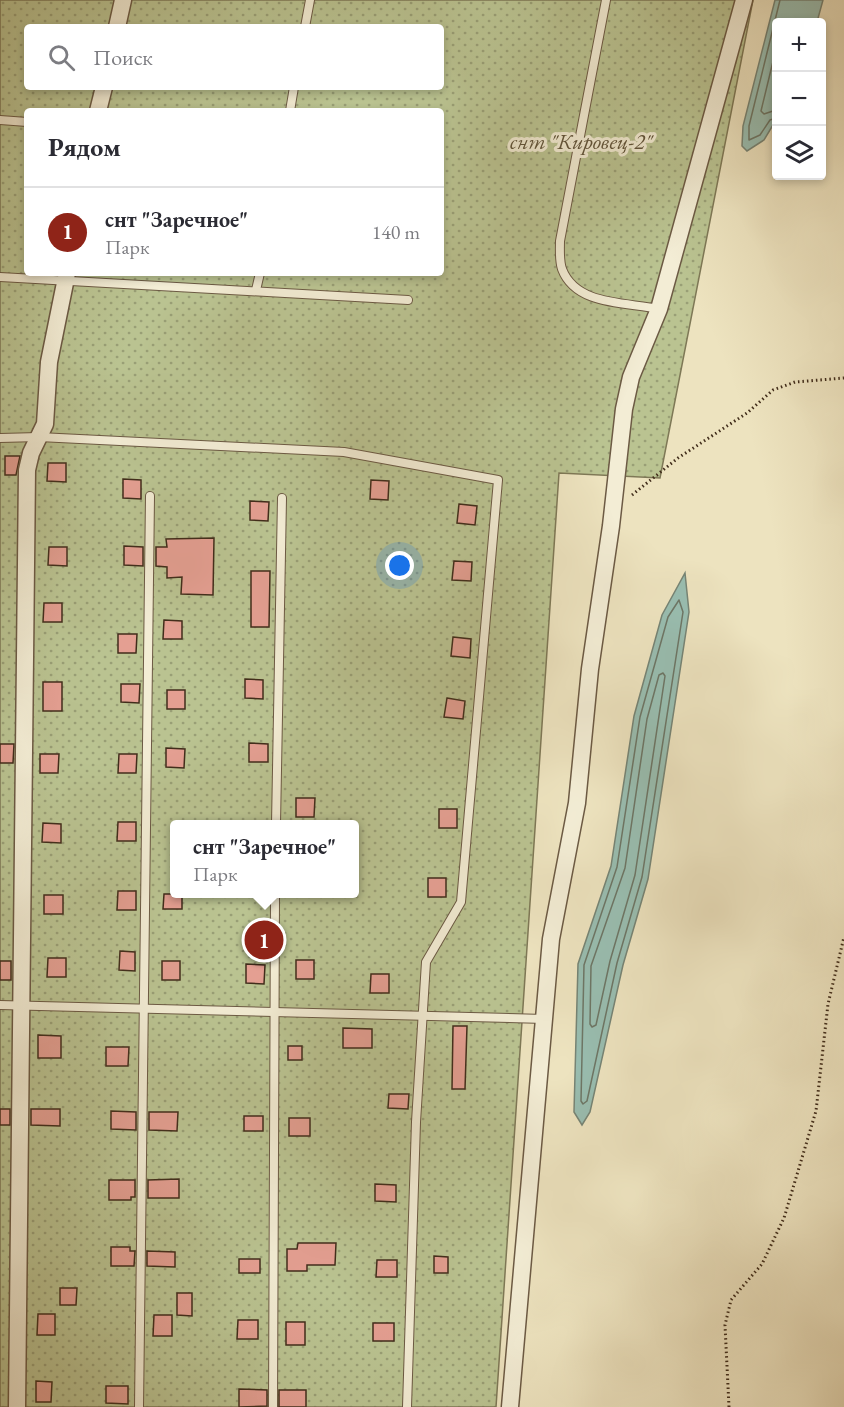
<!DOCTYPE html>
<html lang="ru">
<meta charset="utf-8">
<style>
body{margin:0;font-family:"EB Garamond",serif;background:#f2f2f3;color:#2b2b33}
.controls{position:absolute;right:18px;top:18px;display:grid;overflow:hidden;border-radius:6px;box-shadow:0 3px 9px #0003}
.controls button{width:54px;height:54px;display:grid;place-items:center;padding:0;border:0;border-bottom:2px solid #e1e1e2;background:#fff;color:#2b2b33;font:30px sans-serif}
.you{position:absolute;left:400px;top:566px;width:21px;height:21px;margin:-15px;border:4px solid #fff;border-radius:50%;background:#1a73e8;box-shadow:0 0 0 9px #1a73e833}
.badge{display:grid;place-items:center;width:39px;height:39px;border-radius:50%;background:#8f2418;color:#fff;font-size:20px;font-weight:700}
.pin{position:absolute;translate:-50% -50%;border:3px solid #fff;box-shadow:0 2px 6px #0006}
.popup{position:absolute;left:170px;top:820px;width:189px;height:78px;box-sizing:border-box;display:grid;place-content:center;border-radius:6px;background:#fff;filter:drop-shadow(0 2px 4px #0005);font-size:20px;white-space:nowrap;color:#7c7c81}
.popup b{font-size:22px;color:#2b2b33}
.popup::after{content:'';position:absolute;left:50%;top:100%;margin-left:-12px;border:12px solid transparent;border-top-color:#fff}
.list{margin:0;padding:0;list-style:none}
h2{display:flex;justify-content:space-between;align-items:center;height:78px;margin:0;padding:0 24px;font-size:26px}
h2 small{font-size:20px;font-weight:400;color:#7c7c81}
.list li{display:grid;grid-template-columns:39px 1fr auto;gap:18px;align-items:center;box-sizing:border-box;height:90px;padding:0 24px;border-top:2px solid #e1e1e2}
.list b{display:block;font-size:22px;white-space:nowrap}
.list p{margin:0;font-size:20px;white-space:nowrap;color:#7c7c81}
.list em{font-size:20px;font-style:normal;color:#7c7c81}
.icon{flex:none;width:33px;height:33px;fill:none;stroke:currentColor;stroke-width:2;stroke-linecap:round;stroke-linejoin:round}
.map{position:relative;flex:none;width:844px;height:1407px;overflow:hidden}
.search{position:absolute;background:#fff;box-shadow:0 3px 9px #0003;left:24px;top:24px;width:420px;height:66px;display:flex;align-items:center;gap:15px;box-sizing:border-box;padding:0 21px;border-radius:6px;color:#7c7c81;font-size:22px}
.panel{position:absolute;background:#fff;box-shadow:0 3px 9px #0003;left:24px;top:108px;width:420px;height:168px;border-radius:6px}
.map>svg:first-child{display:block}
.park{fill:url(#park-dots);stroke:#7e7856;stroke-width:1.5;fill-rule:evenodd}
.water{fill:#99beb1;stroke:#768475;stroke-width:1.5}
.lines{fill:none;stroke-linecap:round;stroke-linejoin:round}
.shore{stroke:#6d7666;stroke-width:1.5}
.building{fill:#e49f92;stroke:#412d1b;stroke-width:1.5}
.lane-casing{stroke:#6c5a44;stroke-width:10}
.street-casing{stroke:#6c5a44;stroke-width:19}
.path{stroke:#412d1b;stroke-width:3;stroke-dasharray:1.5 3;stroke-linecap:butt}
.lane{stroke:#f3edd5;stroke-width:8}
.street{stroke:#f3edd5;stroke-width:16}
.labels{text-anchor:middle;dominant-baseline:central;stroke-width:6;stroke-linejoin:round;paint-order:stroke}
.park-label{font-size:22px;font-style:italic;fill:#5f5238;stroke:#f3edd5}
</style>
<div class="map">
<svg width="844" height="1407" viewBox="0 0 844 1407">
<defs>
<pattern id="park-dots" width="8" height="8" patternUnits="userSpaceOnUse" patternTransform="scale(1.5)"><rect width="8" height="8" fill="#bac391"/><path d="M2 2h.1M6 6h.1" fill="none" stroke="#999f76" stroke-width="1.8" stroke-linecap="round"/></pattern>
</defs>
<rect width="100%" height="100%" fill="#ede3bf"/>
<filter id="stains"><feTurbulence type="fractalNoise" baseFrequency=".00333" numOctaves="4"/><feColorMatrix values="0 0 0 0 .2 0 0 0 0 .09 0 0 0 0 .02 0 0 0 .5 -.17"/></filter>
<radialGradient id="worn" r=".72"><stop offset=".6" stop-color="#630" stop-opacity="0"/><stop offset="1" stop-color="#630" stop-opacity=".3"/></radialGradient>
<path class="park" d="M0,0H753L660,478L559,473L496,1407H0ZM27,27H441V87H27ZM27,111H441V273H27ZM174,824H354V894H174Z"/>
<g class="water">
<path d="M775,0H823L817,22H776V120L764,140L747,151L742,146L743,126Z"/>
<path d="M685,573L689,612L648,879L623,965L590,1112L582,1125L574,1112L578,964L611,866L634,716L662,615Z"/>
</g>
<g class="lines">
<g class="shore">
<path d="M776,49L761,111L764,114L776,110"/>
<path d="M776,118L770,120L760,135L749,140V126L780,0"/>
<path d="M679,600L683,612L642,877L617,963L587,1101L583,1104L581,1101L584,965L617,867L640,717L668,617Z"/>
<path d="M663,673L665,676L635,875L610,961L596,1025L592,1027L590,1024L591,966L625,868L647,719L659,675Z"/>
</g>
</g>
<g class="building">
<path d="M5,456H20L16,475H5Z"/>
<path d="M48,463H66V482L47,481Z"/>
<path d="M123,479L141,480V499L123,498Z"/>
<path d="M371,480L389,481L388,500L370,499Z"/>
<path d="M250,501L269,502L268,521L250,520Z"/>
<path d="M459,504L477,506L475,525L457,523Z"/>
<path d="M214,538L213,595L181,594L182,577L167,578V567L156,566V547H167L166,539Z"/>
<path d="M124,546L143,547V566L124,565Z"/>
<path d="M49,547H67V566L48,565Z"/>
<path d="M454,561L472,562L471,581L452,580Z"/>
<path d="M251,571H270L269,627H251Z"/>
<path d="M44,603H62V622H43Z"/>
<path d="M164,620L182,621V639H163Z"/>
<path d="M118,634H137L136,653H118Z"/>
<path d="M453,637L471,639L470,658L451,656Z"/>
<path d="M245,679L263,680V699L245,698Z"/>
<rect x="43" y="682" width="19" height="29"/>
<path d="M121,684H140L139,703L121,702Z"/>
<rect x="167" y="690" width="18" height="19"/>
<path d="M447,698L465,701L463,719L444,717Z"/>
<path d="M249,743L268,744V762H249Z"/>
<path d="M0,744H14L13,763H0Z"/>
<path d="M166,748L185,749L184,768L166,767Z"/>
<path d="M40,754H59L58,773H40Z"/>
<path d="M119,754H137L136,773H118Z"/>
<path d="M296,798H315L314,817H296Z"/>
<rect x="439" y="809" width="18" height="19"/>
<path d="M118,822H136V841H117Z"/>
<path d="M43,823L61,824V843L42,842Z"/>
<rect x="428" y="878" width="18" height="19"/>
<path d="M118,891H136V910H117Z"/>
<path d="M164,894H182V909H163Z"/>
<rect x="44" y="895" width="19" height="19"/>
<path d="M120,951L135,952V971L119,970Z"/>
<path d="M48,958H66V977H47Z"/>
<rect x="296" y="960" width="18" height="19"/>
<rect x="0" y="961" width="11" height="19"/>
<rect x="162" y="961" width="18" height="19"/>
<path d="M246,964L265,965L264,984L246,983Z"/>
<path d="M371,974H389V993H370Z"/>
<path d="M453,1026H467L465,1089H452Z"/>
<path d="M343,1028L372,1029V1048H343Z"/>
<path d="M38,1035L61,1036V1058H38Z"/>
<rect x="288" y="1046" width="14" height="14"/>
<path d="M106,1047H129L128,1066H106Z"/>
<path d="M389,1094H409L408,1109L388,1108Z"/>
<rect x="0" y="1109" width="10" height="16"/>
<path d="M31,1109H60V1126L31,1125Z"/>
<path d="M111,1111L136,1112V1130L111,1129Z"/>
<path d="M149,1112H178L177,1131L149,1130Z"/>
<rect x="244" y="1116" width="19" height="15"/>
<rect x="289" y="1118" width="21" height="18"/>
<path d="M179,1179V1198H148V1180Z"/>
<path d="M109,1180H135V1197H131V1200H109Z"/>
<path d="M375,1184L396,1185V1202L375,1201Z"/>
<path d="M298,1243H336L335,1265H307V1271H287V1249H297Z"/>
<path d="M111,1247H130V1251H135L134,1266H111Z"/>
<path d="M147,1251L175,1252V1267L147,1266Z"/>
<path d="M434,1256L448,1257V1273H434Z"/>
<rect x="239" y="1259" width="21" height="14"/>
<path d="M377,1260H397V1277H376Z"/>
<path d="M60,1288H77L76,1305H60Z"/>
<path d="M177,1293H192V1316L177,1315Z"/>
<path d="M38,1314H55V1335H37Z"/>
<path d="M154,1315H172V1336H153Z"/>
<path d="M238,1320H258V1339H237Z"/>
<rect x="286" y="1322" width="19" height="23"/>
<rect x="373" y="1323" width="21" height="18"/>
<path d="M36,1381L52,1382L51,1402H36Z"/>
<path d="M106,1386H128V1404L106,1403Z"/>
<path d="M239,1389L267,1390V1406L239,1407Z"/>
<rect x="279" y="1390" width="27" height="17"/>
</g>
<g class="lines">
<defs>
<g id="lane">
<path d="M606,0L560,241C560,249 559,260 562,269C576,306 626,302 659,309"/>
<path d="M305,27L310,0"/>
<path d="M290,111L294,87"/>
<path d="M0,120L27,122"/>
<path d="M0,277L408,300"/>
<path d="M256,290L260,273"/>
<path d="M0,438L39,437L344,452L498,480L461,902L426,962L416,1122L407,1407"/>
<path d="M276,824L282,498"/>
<path d="M0,1005L545,1019"/>
<path d="M139,1407L150,496"/>
<path d="M273,1407L275,894"/>
</g>
<g id="street">
<path d="M117,27L123,0"/>
<path d="M98,111L104,87"/>
<path d="M17,1407L27,470L31,453L45,424L49,362L67,273"/>
<path d="M510,1407L551,939L577,803L590,669L611,526L624,409L631,377L659,309L744,0"/>
</g>
</defs>
<use href="#lane" class="lane-casing"/>
<use href="#street" class="street-casing"/>
<g class="path">
<path d="M632,495L678,458L747,413L773,390L795,382L844,378"/>
<path d="M729,1407L725,1325L731,1300L762,1264L784,1218L816,1111L828,1004L844,937"/>
</g>
<use href="#lane" class="lane"/>
<use href="#street" class="street"/>
</g>
<g class="labels">
<g class="park-label">
<text x="581" y="141">снт "Кировец-2"</text>
</g>
</g>
<rect width="100%" height="100%" filter="url(#stains)"/>
<rect width="100%" height="100%" fill="url(#worn)"/>
</svg>
<div class="controls">
<button>+</button>
<button>−</button>
<button><svg class="icon" aria-label="layers" viewBox="0 0 24 24"><path d="M12 4l9 5-9 5-9-5zM3 14l9 5 9-5"/></svg></button>
</div>
<div class="you"></div>
<div class="pin badge" style="left:264px;top:940px">1</div>
<div class="popup"><b>снт &quot;Заречное&quot;</b>Парк</div>
<div class="search"><svg class="icon" aria-label="search" viewBox="0 0 24 24"><circle cx="10" cy="10" r="6"/><path d="M15 15l6 6"/></svg>Поиск</div>
<section class="panel">
<h2>Рядом<small></small></h2>
<ul class="list">
<li><span class="badge">1</span><div><b>снт &quot;Заречное&quot;</b><p>Парк</p></div><em>140 m</em></li>
</ul>
</section>
</div>
